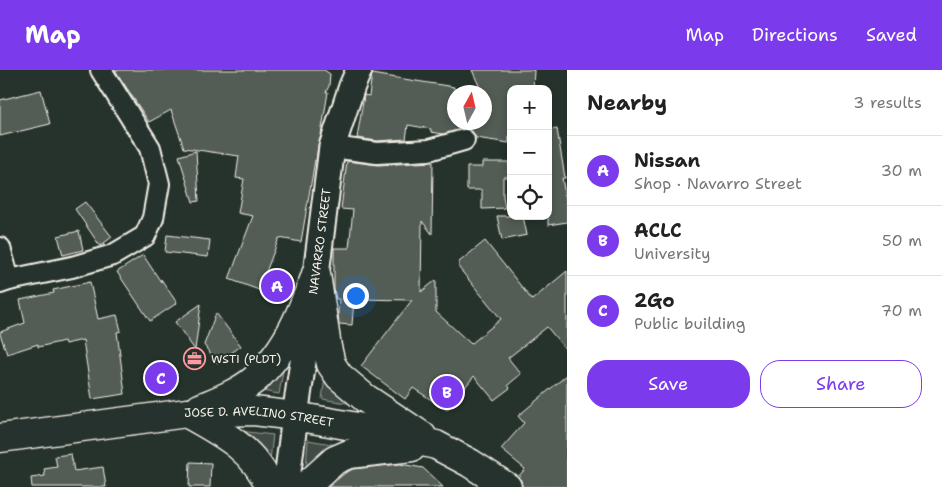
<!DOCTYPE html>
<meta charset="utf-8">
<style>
body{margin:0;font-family:"Shantell Sans",sans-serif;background:#f6f6f6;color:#222}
.controls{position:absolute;right:15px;top:15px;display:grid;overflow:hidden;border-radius:10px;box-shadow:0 2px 8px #0003}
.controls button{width:45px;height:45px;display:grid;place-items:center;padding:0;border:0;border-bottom:1px solid #e0e0e0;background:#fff;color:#222;font:25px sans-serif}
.compass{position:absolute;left:447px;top:15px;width:45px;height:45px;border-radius:50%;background:#fff;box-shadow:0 2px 8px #0003;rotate:8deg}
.you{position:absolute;left:355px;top:225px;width:18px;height:18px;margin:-12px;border:4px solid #fff;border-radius:50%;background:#1a73e8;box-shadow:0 0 0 8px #1a73e833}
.badge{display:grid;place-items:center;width:32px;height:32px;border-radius:50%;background:#7c3aed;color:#fff;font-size:16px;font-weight:700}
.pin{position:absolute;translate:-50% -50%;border:2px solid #fff;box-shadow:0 1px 5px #0006}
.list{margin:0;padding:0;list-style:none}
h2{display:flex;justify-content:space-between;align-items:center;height:65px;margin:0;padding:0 20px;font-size:21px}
h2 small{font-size:16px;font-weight:400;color:#767676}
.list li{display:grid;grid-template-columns:32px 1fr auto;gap:15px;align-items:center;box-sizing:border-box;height:70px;padding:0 20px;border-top:1px solid #e0e0e0}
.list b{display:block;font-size:19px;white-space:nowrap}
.list p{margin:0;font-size:16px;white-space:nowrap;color:#767676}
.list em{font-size:16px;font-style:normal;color:#767676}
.actions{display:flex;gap:10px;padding:15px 20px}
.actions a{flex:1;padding:11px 0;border:1px solid #7c3aed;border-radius:20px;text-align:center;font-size:18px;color:#7c3aed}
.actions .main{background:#7c3aed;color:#fff}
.icon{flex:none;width:28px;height:28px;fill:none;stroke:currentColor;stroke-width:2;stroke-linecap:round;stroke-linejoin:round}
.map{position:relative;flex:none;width:567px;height:417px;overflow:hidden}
header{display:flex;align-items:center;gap:30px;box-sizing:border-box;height:70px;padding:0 25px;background:#7c3aed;color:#fff}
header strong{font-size:24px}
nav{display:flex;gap:28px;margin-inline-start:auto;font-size:18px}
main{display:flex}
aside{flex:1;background:#fff}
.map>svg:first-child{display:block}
.green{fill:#414b45;stroke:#9a9e96}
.building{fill:#525c55;stroke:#f4f1e8}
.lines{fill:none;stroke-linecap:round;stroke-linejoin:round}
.minor-casing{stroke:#f4f1e8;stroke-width:24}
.tertiary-casing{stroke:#f4f1e8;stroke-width:29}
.secondary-casing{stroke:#f4f1e8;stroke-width:31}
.minor{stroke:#26332d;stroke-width:20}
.tertiary{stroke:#26332d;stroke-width:25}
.secondary{stroke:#26332d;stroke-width:28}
.labels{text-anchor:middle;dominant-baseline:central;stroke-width:4;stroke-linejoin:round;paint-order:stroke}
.street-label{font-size:12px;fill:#f4f1e8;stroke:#26332d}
.poi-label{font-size:12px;fill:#f4f1e8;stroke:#26332d;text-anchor:start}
</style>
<header>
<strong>Map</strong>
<nav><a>Map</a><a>Directions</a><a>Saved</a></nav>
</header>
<main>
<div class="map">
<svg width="567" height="417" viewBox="0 0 567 417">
<rect width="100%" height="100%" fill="#26332d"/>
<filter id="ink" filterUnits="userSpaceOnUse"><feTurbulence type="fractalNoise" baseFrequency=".02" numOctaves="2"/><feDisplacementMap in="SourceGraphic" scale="10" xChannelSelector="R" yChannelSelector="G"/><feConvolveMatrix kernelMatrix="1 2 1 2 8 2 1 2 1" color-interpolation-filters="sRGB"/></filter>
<g filter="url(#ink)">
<g class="green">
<path d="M284,296L279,324L256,320Z"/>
<path d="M326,301L353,334L322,329Z"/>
<path d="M240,361L273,365L270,390C264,386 262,378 257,374C251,369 243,368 240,361Z"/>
<path d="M308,370L349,377L312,395L306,397Z"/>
</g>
<g class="building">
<path d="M115,0H324L330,4L329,16L326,22H328L321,65L318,75L316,91L315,90L301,172L279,168L259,220L229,209L253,146L238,143L244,109L236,108L239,86L184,78L171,40L149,52Z"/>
<path d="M472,0H534L533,19H511V67H509V73L476,68L473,62L466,58L461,59L443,64L431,62V59L408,55L406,69L377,71L357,68L364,26V25L369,26L372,4L454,17V52H484V22H482Z"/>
<path d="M41,20L50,54L0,66V30Z"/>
<path d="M557,59L565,108H562L567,136V152L548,155V60Z"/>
<path d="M196,81L199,131L193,132L179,86Z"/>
<path d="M347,91L378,95L433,92L432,164L422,151L421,222L436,210V242L471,274L501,249L459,198V192L485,171L532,230L567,201V281L547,257L508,288L521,304L508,315L510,318L494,330L474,306L447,340L413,318L405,329L361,296L412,230L354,229L352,255L339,254L338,243L339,229H336L334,219V178H349L353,140L341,139Z"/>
<path d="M482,92H509L510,107H503V126L505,138L482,139V120H467V97H482Z"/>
<path d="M85,132L112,167L100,176L75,139Z"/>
<path d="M497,146H523L527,165L502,170Z"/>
<path d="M79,161L83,180L63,185L58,166Z"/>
<path d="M167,165L210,170L208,187L165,182Z"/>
<path d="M143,185L161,212V209L177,233L150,251L117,202Z"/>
<path d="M90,212L98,249L117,245L121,261L117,262L125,324L92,329L83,270L65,274L64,271L38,277V274L7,284L0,264V262L25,253L20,230L54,223L53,220Z"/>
<path d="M201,234L195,280L175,252Z"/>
<path d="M216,243L241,276L217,293L204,275Z"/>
<path d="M567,305V417H522L521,410L518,407L525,399L501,379L524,353L518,346Z"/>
<path d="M71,384L74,401L103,397L106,417H32L31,408L45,406L44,399L57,397L55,386Z"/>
<path d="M190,392L211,393L210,417H189Z"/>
<path d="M400,394L423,398L443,417H328L345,403L353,399Z"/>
</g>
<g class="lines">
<defs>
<g id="minor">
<path d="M332,77L377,83L429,80L464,70"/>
<path d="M0,178L9,210"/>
<path d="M0,213L9,210L72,197L113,185L145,166L153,148L159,114L150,78L101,0"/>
</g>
<g id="tertiary">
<path id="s1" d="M286,417L295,346L316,204L332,77L352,16L359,0"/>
</g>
<g id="secondary">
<path d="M316,204L327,277L331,294L339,306L365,328L422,366"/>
<path d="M200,338C219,330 238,323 254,310C258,307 262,302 265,299C291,271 302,240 316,205"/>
<path d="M188,344C222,363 254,379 270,417"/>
<path id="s2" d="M0,368L187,343L254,341L295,346L363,358L436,375L470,393L507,417"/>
<path d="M305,417L335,390L349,384L412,377"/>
</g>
</defs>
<use href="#minor" class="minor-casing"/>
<use href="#tertiary" class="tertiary-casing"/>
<use href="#secondary" class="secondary-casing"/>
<use href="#minor" class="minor"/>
<use href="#tertiary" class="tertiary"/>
<use href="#secondary" class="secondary"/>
</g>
</g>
<defs>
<symbol id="office-ring" viewBox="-11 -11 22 22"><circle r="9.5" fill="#26332d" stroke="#ff9aa2" stroke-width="1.5"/><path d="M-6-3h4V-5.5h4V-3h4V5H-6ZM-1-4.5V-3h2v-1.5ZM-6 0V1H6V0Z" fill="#ff9aa2"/></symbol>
</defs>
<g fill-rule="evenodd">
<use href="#office-ring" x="182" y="276" width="25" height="25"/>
</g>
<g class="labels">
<g class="street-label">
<text stroke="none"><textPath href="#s1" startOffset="248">NAVARRO STREET</textPath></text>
<text stroke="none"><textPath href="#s2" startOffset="261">JOSE D. AVELINO STREET</textPath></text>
</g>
<g class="poi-label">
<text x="211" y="289">WSTi (PLDT)</text>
</g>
</g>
</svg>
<div class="controls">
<button>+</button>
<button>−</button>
<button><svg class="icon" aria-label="locate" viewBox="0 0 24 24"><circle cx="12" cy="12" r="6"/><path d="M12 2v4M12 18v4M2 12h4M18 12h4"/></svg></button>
</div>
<svg class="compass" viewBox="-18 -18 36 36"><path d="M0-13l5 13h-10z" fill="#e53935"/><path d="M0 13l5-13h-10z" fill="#767676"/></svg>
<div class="you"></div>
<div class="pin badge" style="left:277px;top:216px">A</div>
<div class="pin badge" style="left:447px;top:322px">B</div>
<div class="pin badge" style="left:161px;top:308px">C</div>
</div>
<aside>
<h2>Nearby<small>3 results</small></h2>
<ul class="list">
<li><span class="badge">A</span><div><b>Nissan</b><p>Shop · Navarro Street</p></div><em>30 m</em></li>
<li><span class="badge">B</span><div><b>ACLC</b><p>University</p></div><em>50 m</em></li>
<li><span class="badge">C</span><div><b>2Go</b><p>Public building</p></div><em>70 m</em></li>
</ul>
<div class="actions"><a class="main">Save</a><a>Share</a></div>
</aside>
</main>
